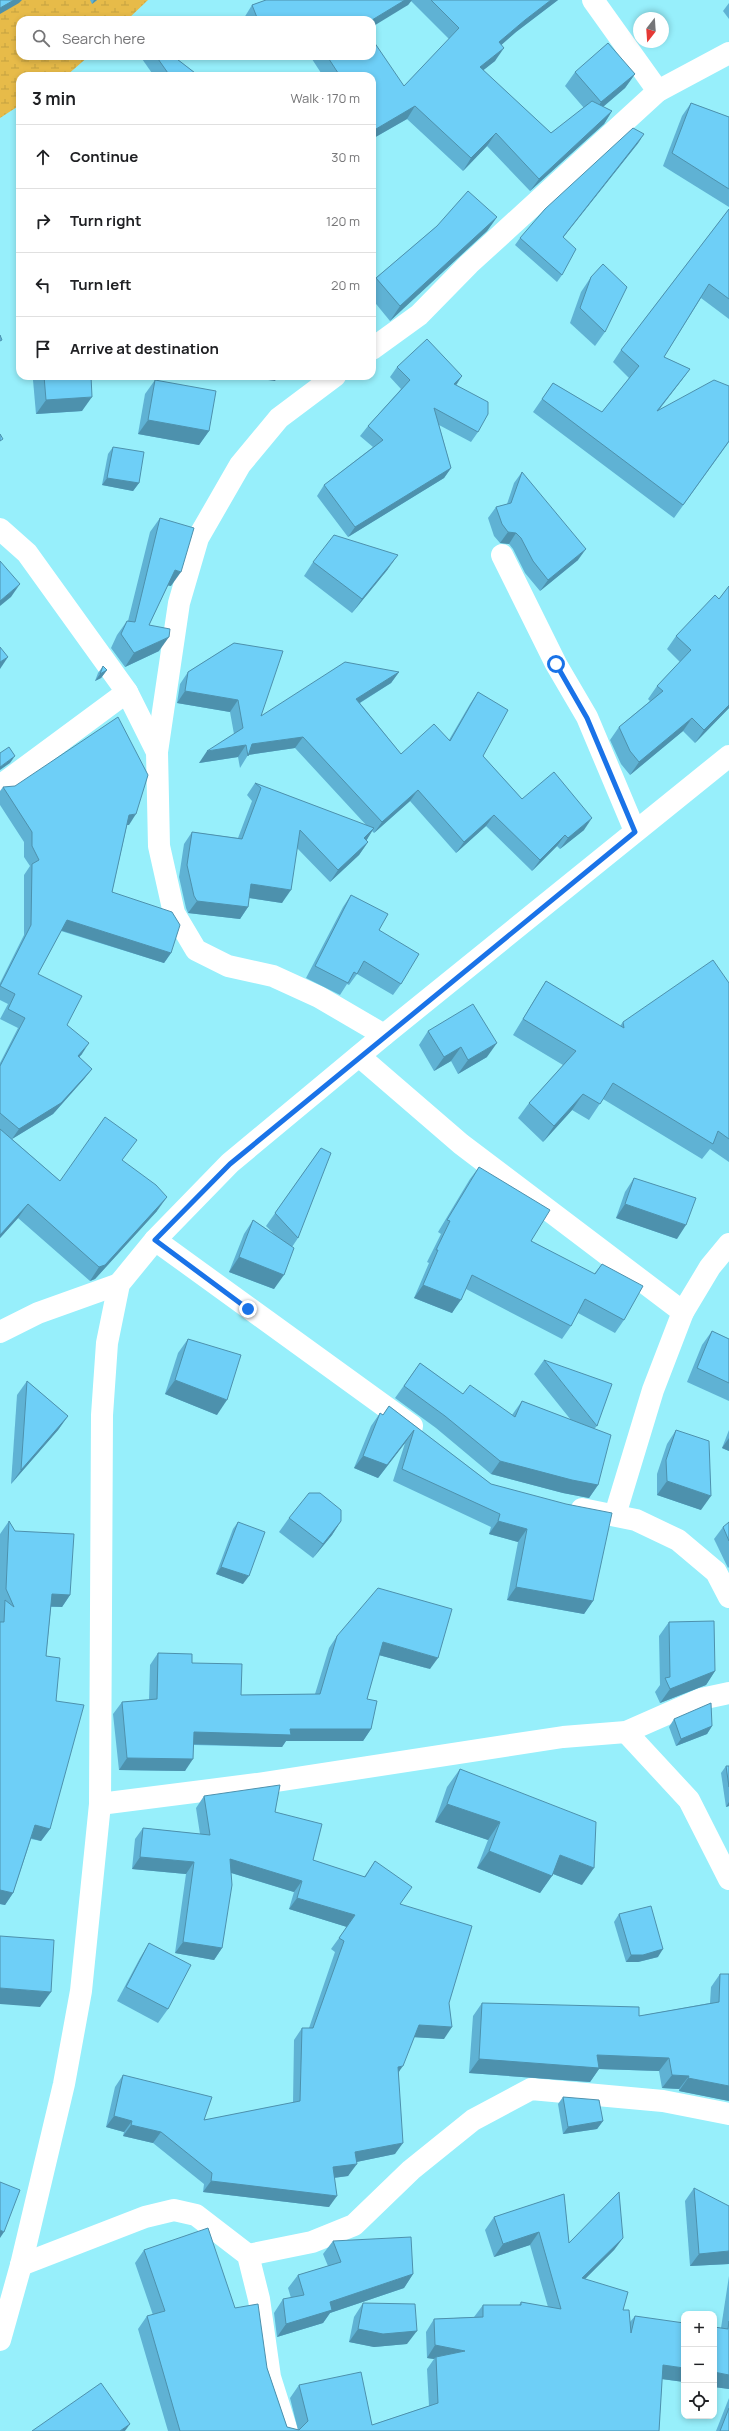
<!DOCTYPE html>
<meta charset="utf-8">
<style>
body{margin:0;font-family:Manrope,sans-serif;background:#f6f6f6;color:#202124}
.controls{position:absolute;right:12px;bottom:12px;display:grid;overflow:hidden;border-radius:8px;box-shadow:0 2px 6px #0003}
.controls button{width:36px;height:36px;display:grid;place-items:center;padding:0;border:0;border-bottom:1px solid #e0e0e0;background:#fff;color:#202124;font:20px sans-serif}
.compass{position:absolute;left:633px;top:12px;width:36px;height:36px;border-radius:50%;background:#fff;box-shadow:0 2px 6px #0003;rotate:197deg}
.stop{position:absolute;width:12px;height:12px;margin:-9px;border:3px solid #1a73e8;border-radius:50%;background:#fff}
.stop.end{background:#1a73e8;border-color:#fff;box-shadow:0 1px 4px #0008}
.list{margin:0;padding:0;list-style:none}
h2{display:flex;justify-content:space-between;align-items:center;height:52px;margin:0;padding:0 16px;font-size:17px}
h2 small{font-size:13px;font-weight:400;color:#757577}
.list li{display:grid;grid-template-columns:26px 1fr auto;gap:12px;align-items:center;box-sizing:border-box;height:64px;padding:0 16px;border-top:1px solid #e0e0e0}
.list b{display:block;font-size:15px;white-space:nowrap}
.list em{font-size:13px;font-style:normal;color:#757577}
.icon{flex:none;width:22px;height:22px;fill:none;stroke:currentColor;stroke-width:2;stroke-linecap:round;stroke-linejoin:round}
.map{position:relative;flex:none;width:729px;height:2431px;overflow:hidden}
.search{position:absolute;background:#fff;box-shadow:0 2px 6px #0003;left:16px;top:16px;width:360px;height:44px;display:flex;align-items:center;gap:10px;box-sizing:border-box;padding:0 14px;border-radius:12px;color:#757577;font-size:15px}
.panel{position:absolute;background:#fff;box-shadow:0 2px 6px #0003;left:16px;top:72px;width:360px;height:308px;border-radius:12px}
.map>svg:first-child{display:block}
.wetland{fill:url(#wetland-marsh)}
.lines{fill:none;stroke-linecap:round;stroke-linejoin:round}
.minor{stroke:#fff;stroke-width:22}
.wall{fill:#5fb2d4}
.shaded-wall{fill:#4d91ad}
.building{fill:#6ecff7;stroke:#4d91ad}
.route{stroke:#1a73e8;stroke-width:5}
</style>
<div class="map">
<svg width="729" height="2431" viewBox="0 0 729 2431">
<defs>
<pattern id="wetland-marsh" width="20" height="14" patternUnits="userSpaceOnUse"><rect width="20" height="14" fill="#e7bb49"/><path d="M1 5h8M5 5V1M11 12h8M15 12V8" fill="none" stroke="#c4a140"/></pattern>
</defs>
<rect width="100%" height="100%" fill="#97effb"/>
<path class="wetland" d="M0,0H148L127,20H20V56H89L66,76H20V105L0,118Z"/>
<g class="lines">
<g class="minor">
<path d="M593,0L658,91"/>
<path d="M372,349L419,315L469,264L658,91L729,53"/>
<path d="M0,529L27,553L127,692L157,752L159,846L174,913L196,950L228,966L273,976L319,997L384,1035"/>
<path d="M502,555L556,664L587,717L635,831"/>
<path d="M157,752L179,603L198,538L240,465L279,418L335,376"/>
<path d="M0,786L127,692"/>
<path d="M359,1056L461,1144L683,1312"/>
<path d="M155,1240L412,1426"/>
<path d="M0,1332L38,1313L119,1284"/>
<path d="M582,1509L636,1520L678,1540L716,1572L729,1597"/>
<path d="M615,1515L653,1390L683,1312L710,1267L729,1244"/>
<path d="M626,1732L689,1800L729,1879"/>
<path d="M100,1804L257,1784L563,1737L626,1732L701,1699L729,1693"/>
<path d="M248,2255L312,2242L354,2225L411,2170L473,2120L531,2089L663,2101L729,2114"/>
<path d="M21,2265L145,2217L174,2210L196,2215L248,2255L259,2299L270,2377L287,2431"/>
<path d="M0,2340L21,2265L64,2084L81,1991L100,1804L102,1415L107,1343L119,1284L155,1240L230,1163L384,1035L729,756"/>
</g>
</g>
<g class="wall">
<path d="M90,0H97L92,4Z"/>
<path d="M266,0H558L516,32L501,45L495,61L483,70L551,133L584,108L565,86L575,72L635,74L625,88L603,107L612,111L604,124L530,191L487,146L463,171L407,119L372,139V76H323L310,56H372L404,86L449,39L411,1L408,5L372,20H244V18L252,5Z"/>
<path d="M729,3V19L723,11Z"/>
<path d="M140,56H173L199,76H154Z"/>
<path d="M691,103L729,117V207L663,166L682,116Z"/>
<path d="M639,142L563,237L562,275L557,282L515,245L520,238Z"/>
<path d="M729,209V319L701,298L664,357L690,369L681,381L659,410L729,442L674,518L533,412L553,383L602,412L629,378L613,362L621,350Z"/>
<path d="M497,217L487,231L390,321L372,299V283L376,278L437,226Z"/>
<path d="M591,277L605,332L595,346L570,323L581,292Z"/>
<path d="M397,367L456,386L478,432L471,442L439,425L451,468L444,478L348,537L317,496L324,485L373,447L360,436L368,426L401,389L390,377Z"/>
<path d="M36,376H91L82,411L36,414L33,380Z"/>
<path d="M155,380L209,431L199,445L138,434L145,394Z"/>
<path d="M113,447L139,483L133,491L102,485L108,454Z"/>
<path d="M522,472L578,560L540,591L525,573L513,549L509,544L500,543L494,536L488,518L496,507L507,504L514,483Z"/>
<path d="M160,518L171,586L168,585L149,625L159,651L125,667L111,648L117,635L127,621H128L150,532Z"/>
<path d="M313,562L388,569L352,613L304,576Z"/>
<path d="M729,586V708L695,743L683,731L630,775L621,764L610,740L619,727L650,701L648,699L657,686L680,662L667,649L676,636L719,599Z"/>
<path d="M234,643L261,716L399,672L391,683L360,703L401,754L449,740L470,704L478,692L483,756L522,799L584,830L560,849L557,846L532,871L486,826L456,853L410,801L374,833L372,831L366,841L368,842L359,855L330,882L297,848L282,903L249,898L248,907L240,919L188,913L186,908L179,877L184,844L192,832L238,838L252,801L247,795L255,783L367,826L295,748L248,755L240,768L238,757L199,763L234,734L230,712L177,703L180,684L188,672Z"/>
<path d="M103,666L107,670L101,678L95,681L98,673Z"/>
<path d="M3,787L129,825H127L112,892L171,953L164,963L61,931L38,974L67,1025L82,1054L79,1057L92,1069L84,1079L53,1114L12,1139L60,1181L122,1161L157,1211L95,1279L90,1281L18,1218L0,1238V1063L18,1028L0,1019L8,1004L0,1000V983L24,935V875L30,866L24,857V842L0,805V791Z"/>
<path d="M351,895L379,930L401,984L393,995L357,974L349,985L347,984L340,995L306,978L343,907Z"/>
<path d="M546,981L620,1026L623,1022L729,983V1162L710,1149L702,1159L603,1099L589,1120L572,1110L543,1142L518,1118L529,1103L563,1065L513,1035L536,997Z"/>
<path d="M428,1031L487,1057L458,1074L451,1061L434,1071L419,1045Z"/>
<path d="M321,1148L298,1238L292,1247L274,1289L229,1272L244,1234L253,1220L274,1234L266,1226Z"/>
<path d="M479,1167L531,1241L594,1274L602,1264L624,1320L615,1333L578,1313L571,1326L562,1339L466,1289L452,1313L414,1298L429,1263L427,1262L441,1234L438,1232L470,1179Z"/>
<path d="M634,1178L677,1239L616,1218L625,1192Z"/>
<path d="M712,1331L729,1339V1401L687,1382L702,1345Z"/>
<path d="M188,1339L217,1415L165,1394L178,1353Z"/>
<path d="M544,1360L597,1426L594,1429L598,1485L589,1498L563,1493L491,1474L436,1428L395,1398L420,1363L463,1394L512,1415L522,1401L571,1420L534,1374Z"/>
<path d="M27,1381L68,1416L58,1430L11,1484L17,1395Z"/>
<path d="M389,1406L491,1484L593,1601L584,1614L507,1600L518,1542L489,1534L491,1527L393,1481L405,1443L378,1478L354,1468L371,1426L380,1413L383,1415Z"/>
<path d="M676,1430L701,1510L657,1495V1474L667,1444Z"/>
<path d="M729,1430V1451L722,1448Z"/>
<path d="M289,1518L341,1521L332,1535L313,1558L279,1532Z"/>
<path d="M9,1521L15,1531L70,1595L62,1607H51L46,1656L56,1701L50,1829L41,1841L31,1839L13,1893L5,1905L0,1904V1534Z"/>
<path d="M238,1522L243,1584L216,1574L233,1529Z"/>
<path d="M729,1523V1567L728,1568L714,1539L723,1527Z"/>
<path d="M669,1622L715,1671L706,1685L660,1703L655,1692L660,1685L659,1636Z"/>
<path d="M337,1636L430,1669L379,1655L367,1699L371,1729L363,1741H286L282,1747L194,1745L185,1771L119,1770L113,1714L122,1702L149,1700L150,1665L158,1653L192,1663L241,1695L315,1694L329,1648Z"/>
<path d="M674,1719L712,1726L707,1734L676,1746L669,1727Z"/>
<path d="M726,1766H729V1806L726,1807L721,1773Z"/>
<path d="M460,1769L582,1885L553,1874L540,1893L477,1868L488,1840L435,1822L447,1787Z"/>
<path d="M204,1796L275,1812L313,1860L364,1877L375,1861L400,1904L449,2003L444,2039L414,2037L399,2072L395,2154L356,2162L348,2176L334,2178L329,2207L203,2192L204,2184L153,2143L123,2136L124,2132L106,2127L115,2087L123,2075L204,2120L293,2103L294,2040L302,2028H309L335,1952L331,1949L347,1927L289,1909L294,1892L231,1873L222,1948L214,1960L175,1953L186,1874L132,1869L135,1839L143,1828L200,1834L196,1808Z"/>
<path d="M619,1914L658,1957L638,1962H626L614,1922Z"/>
<path d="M149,1943L168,2009L158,2023L117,2001L140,1958Z"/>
<path d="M720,1974L729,2101L679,2091V2089L662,2088L659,2071L599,2069L590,2082L469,2073L473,2016L482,2003L639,2016L710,2003L711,1987Z"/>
<path d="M563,2097L603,2121L597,2129L563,2134L558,2104Z"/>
<path d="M694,2188L729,2264L690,2266L685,2201Z"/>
<path d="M564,2194L569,2243L623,2238L614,2250L585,2279L623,2310L630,2322L635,2316L684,2382L662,2379L659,2431H168L138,2329L147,2316L153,2315L135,2263L144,2250L235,2308L267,2368L287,2427L298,2430L290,2398L299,2385L372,2425L429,2406L427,2369L434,2359L427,2358L426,2332L434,2319L474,2317L483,2305H519L521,2302L548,2307L530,2245L494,2257L485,2230L494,2217Z"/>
<path d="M333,2241L413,2274L404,2288L330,2313L323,2323L277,2337L274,2313L283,2299L291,2298L288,2288L298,2275L328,2266L323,2254Z"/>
<path d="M729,2276V2389L714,2387V2327L721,2328Z"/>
<path d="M363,2303L407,2344L374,2347L349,2342L354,2317Z"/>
<path d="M729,2398V2431H716Z"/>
</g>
<g class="shaded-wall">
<path d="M14,0H22L19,3L0,14V8Z"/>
<path d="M94,0H97L92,4Z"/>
<path d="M405,0H412L408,5L372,27V20Z"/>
<path d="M551,0H558L516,32L490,55L499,42L525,20Z"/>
<path d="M504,48L495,61L471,80L480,67Z"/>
<path d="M635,74L625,88L591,117L601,102Z"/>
<path d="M415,106L407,119L372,139V135L376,129Z"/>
<path d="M612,111L604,124L530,191L539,179Z"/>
<path d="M496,133L487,146L463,171L471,158Z"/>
<path d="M644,134L639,142L558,244L563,237Z"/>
<path d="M497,217L487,231L390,321L400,306Z"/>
<path d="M690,369L681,381L648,423L657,411Z"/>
<path d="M239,376H278L275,381Z"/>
<path d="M462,376L455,387L454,384Z"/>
<path d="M92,397L82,411L36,414L46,400Z"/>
<path d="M148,420L209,431L199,445L138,434Z"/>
<path d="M451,468L444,478L348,537L355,527Z"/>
<path d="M107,478L139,483L133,491L102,485Z"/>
<path d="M508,532L516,533L509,544L500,543Z"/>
<path d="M586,549L578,560L540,591L548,580Z"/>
<path d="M398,555L388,569L352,613L362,599Z"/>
<path d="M175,570L181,572L171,586L165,585Z"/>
<path d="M20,584L11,597L0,606V601Z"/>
<path d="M169,637L159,651L125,667L134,653Z"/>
<path d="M8,657L0,669V662Z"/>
<path d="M107,670L101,678L95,681L100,674Z"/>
<path d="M399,672L391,683L348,710L356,699Z"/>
<path d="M185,691L238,700L230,712L177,703Z"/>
<path d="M729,705V708L695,743L704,730Z"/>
<path d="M692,718L683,731L630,775L639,762Z"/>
<path d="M303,737L295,748L248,755L252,744Z"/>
<path d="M246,745L238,757L199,763L207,751Z"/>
<path d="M15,756L10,763L0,770V767Z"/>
<path d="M418,790L410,801L374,833L382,822Z"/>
<path d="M136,814L129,825H122L129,815Z"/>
<path d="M494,815L486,826L456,853L464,842Z"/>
<path d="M592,818L584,830L560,849L568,838Z"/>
<path d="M374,828L366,841L364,838Z"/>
<path d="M565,835L557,846L532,871L540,860Z"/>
<path d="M368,842L359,855L330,882L338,870Z"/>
<path d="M251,884L291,890L282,903L243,897Z"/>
<path d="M197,901L248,907L240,919L188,913Z"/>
<path d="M67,920L171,953L164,963L60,930Z"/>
<path d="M89,1043L82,1054L70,1067L78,1056Z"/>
<path d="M497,1043L487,1057L458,1074L468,1060Z"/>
<path d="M461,1047L451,1061L434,1071L444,1057Z"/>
<path d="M92,1069L84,1079L53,1114L12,1139L19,1129Z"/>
<path d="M583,1094L572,1110L543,1142L554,1126Z"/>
<path d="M167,1197L157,1211L95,1279L90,1281L99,1267Z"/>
<path d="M28,1204L18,1218L0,1238V1235Z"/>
<path d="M625,1204L686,1225L677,1239L616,1218Z"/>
<path d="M239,1257L284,1275L274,1289L229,1272Z"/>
<path d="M423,1285L461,1300L452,1313L414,1298Z"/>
<path d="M175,1380L227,1400L217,1415L165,1394Z"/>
<path d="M68,1416L58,1430L11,1484L21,1470Z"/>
<path d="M414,1430L405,1443L378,1478L354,1468L363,1456Z"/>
<path d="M729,1438V1451L722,1448Z"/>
<path d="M500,1461L598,1485L589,1498L563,1493L491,1474Z"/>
<path d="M667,1481L711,1496L701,1510L657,1495Z"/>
<path d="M341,1521L332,1535L313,1558L323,1544Z"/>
<path d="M498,1521L527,1529L518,1542L489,1534Z"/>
<path d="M221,1567L249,1576L243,1584L216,1574Z"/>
<path d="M516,1587L593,1601L584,1614L507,1600Z"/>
<path d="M52,1594L70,1595L62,1607L44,1606Z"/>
<path d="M383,1642L438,1658L430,1669L375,1654Z"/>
<path d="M715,1671L706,1685L660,1703L670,1689Z"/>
<path d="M712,1726L707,1734L676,1746L681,1739Z"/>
<path d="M290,1729H371L363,1741H286L282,1747L185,1744L194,1732Z"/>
<path d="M127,1758L193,1759L185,1771L119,1770Z"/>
<path d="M729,1802V1806L726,1807Z"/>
<path d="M447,1804L500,1822L488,1840L435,1822Z"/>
<path d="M35,1825L50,1829L41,1841L27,1837Z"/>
<path d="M489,1851L552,1876L540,1893L477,1868Z"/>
<path d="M560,1855L594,1868L582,1885L548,1872Z"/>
<path d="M140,1857L194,1862L186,1874L132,1869Z"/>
<path d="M230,1859L302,1881L294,1892L222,1870Z"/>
<path d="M0,1890L13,1893L5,1905L0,1904Z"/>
<path d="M297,1898L355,1915L347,1927L289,1909Z"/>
<path d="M183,1942L222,1948L214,1960L175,1953Z"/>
<path d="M663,1949L658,1957L638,1962H626L631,1955Z"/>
<path d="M0,1988L51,1992L40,2007L0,2004Z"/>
<path d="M419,2025L452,2027L444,2039L411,2037Z"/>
<path d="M597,2055L669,2058L659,2071L599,2069L590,2082L469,2073L479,2059Z"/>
<path d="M403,2066L395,2077L398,2067Z"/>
<path d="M672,2075L689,2076L679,2089L662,2088Z"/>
<path d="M688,2078L729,2086V2101L679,2091Z"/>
<path d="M114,2116L132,2121L124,2132L106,2127Z"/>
<path d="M603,2121L597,2129L563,2134L568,2127Z"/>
<path d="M131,2125L161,2132L153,2143L123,2136Z"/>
<path d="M403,2143L395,2154L347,2164L355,2152Z"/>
<path d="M357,2164L348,2176L324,2179L333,2167Z"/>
<path d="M211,2181L337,2196L329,2207L203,2192Z"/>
<path d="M0,2230L4,2232L0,2238Z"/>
<path d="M539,2232L530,2245L494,2257L503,2244Z"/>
<path d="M623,2238L614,2250L573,2291L582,2278Z"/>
<path d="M729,2251V2264L690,2266L699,2254Z"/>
<path d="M413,2274L404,2288L330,2313L323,2323L277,2337L286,2324L330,2302Z"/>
<path d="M358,2329L417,2331L407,2344L374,2347L349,2342Z"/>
<path d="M435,2345L465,2351L436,2357L434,2359L427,2358Z"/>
<path d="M663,2365L684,2368V2382L654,2378Z"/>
<path d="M714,2372L729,2375V2389L714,2387Z"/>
<path d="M130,2424L125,2431H120Z"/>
</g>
<g class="building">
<path d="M0,0H14L0,8Z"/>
<path d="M266,0H405L372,20H258L252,5Z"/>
<path d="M431,0H551L525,20L499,42L504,48L480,67L551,133L592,101L612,111L539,179L496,133L471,158L415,106L376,129L372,123V76H340L327,56H372V39L404,86L459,28Z"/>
<path d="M608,43L635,74L601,102L575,72Z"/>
<path d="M156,56H173L199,76H170Z"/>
<path d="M691,103L729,117V189L672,153Z"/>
<path d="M633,128L644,134L563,237L576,249L562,275L520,238L545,209Z"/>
<path d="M468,191L497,217L400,306L376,278L437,226Z"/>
<path d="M729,209V299L709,284L664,357L690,369L657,411L714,380L729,386V441L683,505L542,399L553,383L602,412L639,366L621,350Z"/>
<path d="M603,264L627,287L605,332L580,308L591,277Z"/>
<path d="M0,335L2,340L0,341Z"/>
<path d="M427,339L462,376L454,384L488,402V414L478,432L434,408L451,468L355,527L324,485L383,440L368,426L410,380L397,367Z"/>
<path d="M44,376H91L92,397L46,400Z"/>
<path d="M155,380L216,391L209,431L148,420Z"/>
<path d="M0,434L3,439L0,441Z"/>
<path d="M113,447L144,452L139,483L107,478Z"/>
<path d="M522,472L586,549L548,580L533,561L521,538L516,533L508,532L502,524L496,507L511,503Z"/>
<path d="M160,518L194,528L181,572L175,570L149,625L170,629L169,637L134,653L121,634L127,621L135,622Z"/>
<path d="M334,535L398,555L362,599L313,562Z"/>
<path d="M0,561L20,584L0,601Z"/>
<path d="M729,586V705L704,730L692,718L639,762L630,751L619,727L663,691L657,686L691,650L676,636L715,595L719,599Z"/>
<path d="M234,643L283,651L261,716L345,662L399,672L356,699L401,754L434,724L450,741L478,692L508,710L483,756L522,799L554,772L592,818L568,838L565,835L540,860L494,815L464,842L418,790L382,822L303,737L252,744L248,756L246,745L207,751L243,728L238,700L185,691L188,672Z"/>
<path d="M0,647L8,657L0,662Z"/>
<path d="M103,666L107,670L100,674Z"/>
<path d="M118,717L148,775L136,814L129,815L112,892L172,912L180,925L171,953L67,920L38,974L82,996L67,1025L89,1043L78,1056L92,1069L61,1103L19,1129L0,1113V1066L25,1018L8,1009L15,994L0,986L31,925L32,864L39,860L32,846V832L3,787L15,786Z"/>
<path d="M9,747L15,756L0,767V753Z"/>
<path d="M255,783L374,828L364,838L368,842L338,870L300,830L291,890L251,884L248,907L197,901L194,896L187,865L192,832L242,839L261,788Z"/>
<path d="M351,895L388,914L379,930L419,954L401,984L364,961L357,974L354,972L348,983L315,966Z"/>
<path d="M713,960L729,983V1139L718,1131L713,1144L613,1083L600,1104L583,1094L554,1126L529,1103L576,1051L523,1019L546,981L624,1028L623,1022Z"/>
<path d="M473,1004L497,1043L468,1060L461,1047L444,1057L428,1031Z"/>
<path d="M105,1117L137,1140L122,1160L156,1185L167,1197L105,1265L99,1267L28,1204L0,1235V1129L60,1181Z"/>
<path d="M321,1148L331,1153L298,1238L275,1213Z"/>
<path d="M479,1167L550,1210L531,1241L595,1274L602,1264L643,1286L624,1320L585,1299L571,1326L472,1275L461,1300L423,1285L438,1250H436L450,1221L447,1220Z"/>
<path d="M634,1178L696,1198L686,1225L625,1204Z"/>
<path d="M253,1220L294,1248L284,1275L239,1257Z"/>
<path d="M712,1331L729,1339V1383L697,1368Z"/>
<path d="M188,1339L241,1355L227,1400L175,1380Z"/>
<path d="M544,1360L612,1384L597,1426Z"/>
<path d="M420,1363L463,1394L470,1385L515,1417L522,1401L611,1435L598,1485L572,1480L500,1461L445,1416L404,1386Z"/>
<path d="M27,1381L68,1416L21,1470Z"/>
<path d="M389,1406L491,1484L566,1504L612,1513L593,1601L516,1587L527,1529L498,1521L500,1514L402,1469L414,1430L387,1465L363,1456L380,1413L383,1415Z"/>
<path d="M676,1430L709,1441L711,1496L667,1481L666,1460Z"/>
<path d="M309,1493H320L341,1510V1521L323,1544L289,1518Z"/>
<path d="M9,1521L15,1531L74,1534L70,1595L52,1594L46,1656L60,1658L56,1701L84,1705L50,1829L35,1825L13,1893L0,1890V1622H4L5,1600L14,1607L6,1589Z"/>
<path d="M238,1522L265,1532L249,1576L221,1567Z"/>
<path d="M729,1522V1541L723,1527Z"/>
<path d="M378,1588L452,1609L438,1658L383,1642L367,1699L377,1701L371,1729H290L291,1735L194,1732L193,1759L127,1758L122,1702L157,1699L158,1653L192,1654V1663L242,1664L241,1695L320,1694L337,1636Z"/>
<path d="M714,1621L715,1671L670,1689L665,1678L670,1677L669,1622Z"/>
<path d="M711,1703L712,1726L681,1739L674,1719Z"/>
<path d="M726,1766H729V1787Z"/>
<path d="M460,1769L596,1822L594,1868L560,1855L552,1876L489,1851L500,1822L447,1804Z"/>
<path d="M280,1785L275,1812L322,1824L313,1860L365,1877L375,1861L412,1887L400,1904L472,1926L449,2003L452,2027L419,2025L403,2066L398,2067L403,2143L355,2152L357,2164L333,2167L337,2196L211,2181L212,2173L161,2132L131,2125L132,2121L114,2116L123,2075L212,2097L204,2120L300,2101L302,2028H313L344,1941L339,1938L355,1915L297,1898L302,1881L230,1859L232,1885L222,1948L183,1942L194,1862L140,1857L143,1828L210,1835L204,1796Z"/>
<path d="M651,1906L663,1949L643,1955H631L619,1914Z"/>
<path d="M0,1936L54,1940L51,1992L0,1988Z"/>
<path d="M149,1943L191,1965L168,2009L126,1987Z"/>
<path d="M720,1974H729V2086L688,2078L689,2076L672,2075L669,2058L597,2055L599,2068L479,2059L482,2003L639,2007V2016L719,2002Z"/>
<path d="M563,2097L599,2100L603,2121L568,2127Z"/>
<path d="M0,2182L20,2190L4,2232L0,2230Z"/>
<path d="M694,2188L729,2206V2251L699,2254Z"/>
<path d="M619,2192L623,2238L582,2278L628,2292L623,2310H629L631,2333L635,2316L684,2323V2368L663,2365L659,2431H180L147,2316L165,2311L144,2250L208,2228L235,2308L258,2304L267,2368L287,2427L299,2430L308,2421L299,2385L361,2372L372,2425L438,2403L436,2357L465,2351L435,2345L434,2319L483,2317V2305H521V2302L561,2309L539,2232L503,2244L494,2217L564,2194L569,2243Z"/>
<path d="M411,2237L413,2274L330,2302L332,2310L286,2324L283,2299L304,2295L298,2275L341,2262L333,2241Z"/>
<path d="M363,2303L415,2304L417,2331L383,2334L358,2329Z"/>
<path d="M729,2321V2375L714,2372V2327L728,2329Z"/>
<path d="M101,2383L130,2424L120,2431H32Z"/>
<path d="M729,2408V2431H720Z"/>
</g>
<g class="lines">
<path class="route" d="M248,1309L155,1240L230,1164L635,832L587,718L556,664"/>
</g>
</svg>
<div class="controls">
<button>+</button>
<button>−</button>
<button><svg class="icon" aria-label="locate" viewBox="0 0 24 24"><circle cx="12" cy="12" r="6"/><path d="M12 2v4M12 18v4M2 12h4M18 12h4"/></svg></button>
</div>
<svg class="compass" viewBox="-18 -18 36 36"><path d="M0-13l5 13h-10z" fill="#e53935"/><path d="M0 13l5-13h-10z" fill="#757577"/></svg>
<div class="stop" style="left:556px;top:664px"></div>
<div class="stop end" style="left:248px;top:1309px"></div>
<div class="search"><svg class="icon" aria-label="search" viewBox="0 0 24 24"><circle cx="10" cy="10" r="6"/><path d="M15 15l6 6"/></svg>Search here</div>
<section class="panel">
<h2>3 min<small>Walk · 170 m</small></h2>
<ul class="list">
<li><svg class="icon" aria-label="ahead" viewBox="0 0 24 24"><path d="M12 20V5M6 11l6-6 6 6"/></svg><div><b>Continue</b></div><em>30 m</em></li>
<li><svg class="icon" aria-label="right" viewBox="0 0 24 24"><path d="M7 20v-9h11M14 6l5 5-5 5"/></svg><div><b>Turn right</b></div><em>120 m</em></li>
<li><svg class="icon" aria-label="left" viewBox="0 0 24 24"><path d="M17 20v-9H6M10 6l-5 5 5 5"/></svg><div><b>Turn left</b></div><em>20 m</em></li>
<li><svg class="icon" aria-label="arrive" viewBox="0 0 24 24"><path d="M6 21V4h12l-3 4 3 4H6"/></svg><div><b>Arrive at destination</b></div></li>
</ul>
</section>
</div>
